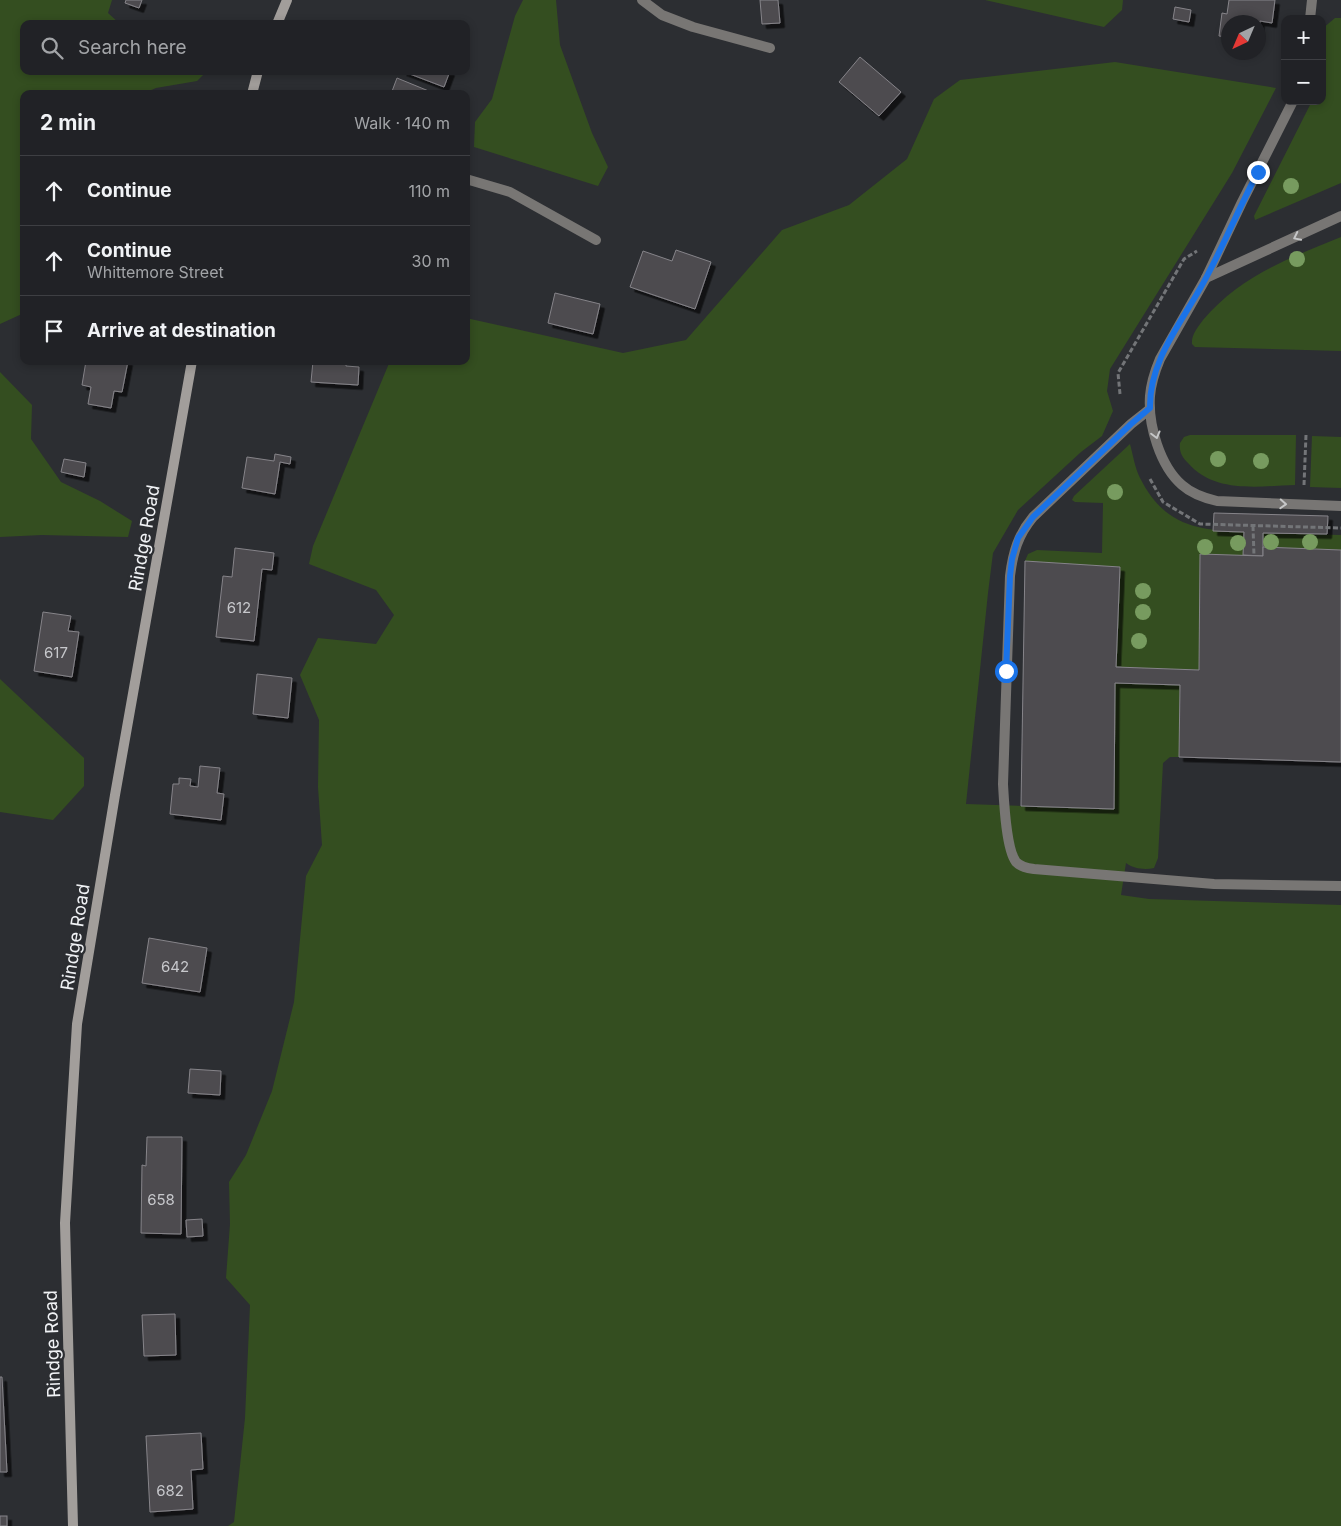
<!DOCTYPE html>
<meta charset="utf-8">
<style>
body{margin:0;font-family:Inter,sans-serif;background:#292a2e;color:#f1f3f6}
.controls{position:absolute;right:15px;top:15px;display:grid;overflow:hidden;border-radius:10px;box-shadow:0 2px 8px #0003}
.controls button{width:45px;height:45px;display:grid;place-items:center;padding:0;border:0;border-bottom:1px solid #3e3f43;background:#212226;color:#f1f3f6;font:25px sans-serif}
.compass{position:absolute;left:1221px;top:15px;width:45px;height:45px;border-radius:50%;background:#212226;box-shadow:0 2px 8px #0003;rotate:224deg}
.stop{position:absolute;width:15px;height:15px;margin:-11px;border:4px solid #1a73e8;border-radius:50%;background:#fff}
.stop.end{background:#1a73e8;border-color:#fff;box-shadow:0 1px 5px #0008}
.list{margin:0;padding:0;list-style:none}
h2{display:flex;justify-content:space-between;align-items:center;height:65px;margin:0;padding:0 20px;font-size:21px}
h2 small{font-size:16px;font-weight:400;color:#a2a4a7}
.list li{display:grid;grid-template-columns:32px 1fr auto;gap:15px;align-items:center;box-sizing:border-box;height:70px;padding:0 20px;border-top:1px solid #3e3f43}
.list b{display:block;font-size:19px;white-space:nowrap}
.list p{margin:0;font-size:16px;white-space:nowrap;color:#a2a4a7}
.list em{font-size:16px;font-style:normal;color:#a2a4a7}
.icon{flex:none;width:28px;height:28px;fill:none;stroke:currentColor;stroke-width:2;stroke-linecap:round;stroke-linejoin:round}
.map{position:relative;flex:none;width:1341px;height:1526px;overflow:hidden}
.search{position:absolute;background:#212226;box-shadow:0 2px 8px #0003;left:20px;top:20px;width:450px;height:55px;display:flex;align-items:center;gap:12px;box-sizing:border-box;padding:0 18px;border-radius:10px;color:#a2a4a7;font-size:19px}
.panel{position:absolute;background:#212226;box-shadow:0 2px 8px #0003;left:20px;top:90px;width:450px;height:275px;border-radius:10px}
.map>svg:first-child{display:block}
.green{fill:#344e20}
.building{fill:#4d4b50;stroke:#868489;filter:url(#shadow)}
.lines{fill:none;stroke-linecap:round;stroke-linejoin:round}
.path{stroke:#737578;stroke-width:3;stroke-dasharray:5 2.5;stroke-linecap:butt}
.lane{stroke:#787674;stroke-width:10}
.street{stroke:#787674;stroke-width:10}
.secondary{stroke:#a29e9b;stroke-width:10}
.tree{fill:#779b5f}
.oneway{stroke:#c6c7c8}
.route{stroke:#1a73e8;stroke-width:6}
.labels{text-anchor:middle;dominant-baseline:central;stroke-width:4.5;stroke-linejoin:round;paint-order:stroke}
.number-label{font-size:15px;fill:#c7c8cc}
.street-label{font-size:18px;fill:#f0f2f5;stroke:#2c2e32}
</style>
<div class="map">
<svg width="1341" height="1526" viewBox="0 0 1341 1526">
<defs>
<filter id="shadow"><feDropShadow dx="4.5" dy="4.5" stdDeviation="0" flood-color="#0009"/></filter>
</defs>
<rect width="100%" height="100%" fill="#2c2e32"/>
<g class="green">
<path d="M0,0H112L108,13L120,24H24V71H207L197,81L156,88L142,94H24V313L0,324Z"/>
<path d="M523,0H556L560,45L592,133L608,167L598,186L474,147L475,122L492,99L515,16Z"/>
<path d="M985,0H1123L1122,10L1104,27Z"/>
<path d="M1335,18H1341V183L1255,220L1254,216L1312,101H1322V29Z"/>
<path d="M1115,62L1276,88L1232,173L1110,369L1107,391L1113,411L1102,436L1081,452L1018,510L993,553L988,593L966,804L1113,809L1115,683L1180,685L1179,757H1170L1163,763L1158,858L1154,868C1145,870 1134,869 1126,863L1121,895L1149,899L1341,905V1526H228L234,1522L245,1418L250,1305L226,1278L230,1224L229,1182L246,1155L272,1091L294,1002L306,876L322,845L318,787L319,720L300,675L318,638L376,644L394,615L376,590L309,564L313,546L390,361H466V318L623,353L686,340L782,230L849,205L907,159L934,99L960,80Z"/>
<path d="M1341,237V351L1195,347L1192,344C1191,335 1198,327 1203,320C1240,276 1289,258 1341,237Z"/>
<path d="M0,372L32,405L31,439L61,482L100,501L132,521L128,537L42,535L0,537Z"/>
<path d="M1190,435H1296L1295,485C1259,486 1215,494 1188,463C1182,457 1179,452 1180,443L1184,437Z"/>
<path d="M1312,436L1341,437V488L1310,487Z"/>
<path d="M1130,444C1133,455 1135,468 1140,478C1164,525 1195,530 1244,532L1243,555H1200L1199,670L1116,667L1120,567L1025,561L1028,554L1037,550L1102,553L1103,503L1075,502L1072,500L1074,496Z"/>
<path d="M1263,533L1341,535V550L1263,547Z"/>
<path d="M0,679L84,758V786L53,820L0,812Z"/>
</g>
<g class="building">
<path d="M126,0H142L139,8L125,3Z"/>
<path d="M760,0H778L780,23L762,24Z"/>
<path d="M1229,0H1275L1272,23L1260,21L1259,28L1258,22H1228V37L1219,36L1222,13L1227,14Z"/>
<path d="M1175,7L1191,10L1189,22L1173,19Z"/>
<path d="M860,57L901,92L879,116L839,82Z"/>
<path d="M402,71H450L444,87Z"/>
<path d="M397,78L436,94H391Z"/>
<path d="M676,250L711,262L695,309L630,287L643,251L672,261Z"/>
<path d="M555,293L600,304L593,334L548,323Z"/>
<path d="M86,361H128L122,392L114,391L111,408L88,404L91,387L82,385Z"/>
<path d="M313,361L346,362V366L359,367L358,385L311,382Z"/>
<path d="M275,454L291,457L290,464L280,462L275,494L242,488L247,457L274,461Z"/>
<path d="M64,459L86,463L84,477L61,472Z"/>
<path d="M1214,513L1328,516L1327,534L1263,533V556L1243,555L1244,532L1213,531Z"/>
<path d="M1263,547L1341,550V762L1179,757L1180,685L1115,683L1114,809L1021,806L1025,561L1120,567L1116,667L1199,670L1200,554L1263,556Z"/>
<path d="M235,548L274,553L272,570L262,569L254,641L216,637L223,576L232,577Z"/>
<path d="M43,612L71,616L68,631L79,632L72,677L34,671Z"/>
<path d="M257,674L292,678L288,718L253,714Z"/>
<path d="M200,766L220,768L217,793L224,794L221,820L170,814L173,784H179V778L191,779L190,786L198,787Z"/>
<path d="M149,938L207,948L200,992L142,983Z"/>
<path d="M190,1069L221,1071L220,1095L188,1093Z"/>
<path d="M147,1137H182L181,1234L141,1233L142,1165L146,1166Z"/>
<path d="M202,1219L203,1236L187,1237L186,1220Z"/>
<path d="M175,1314L176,1355L144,1356L142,1315Z"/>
<path d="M0,1377H2L7,1472H0Z"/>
<path d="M201,1433L203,1469L191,1470L193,1509L150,1512L146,1436Z"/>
<rect x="0" y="1516" width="7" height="10"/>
</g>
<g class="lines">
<g class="path">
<path d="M1120,394L1118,373L1184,259L1197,251"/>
<path d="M1150,479L1163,502L1200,524L1341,528"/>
<path d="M1304,485L1306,435"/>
<path d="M1253,526L1254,556"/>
</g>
<g class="lane">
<path d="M642,0L662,15L693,27L770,48"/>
<path d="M466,179L510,192L596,240"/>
<path d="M1341,216L1206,278L1160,359C1155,371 1151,383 1150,396C1148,425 1160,466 1182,485C1192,494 1204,498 1217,501L1341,506"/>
<path d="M1150,409L1131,424L1033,517C1018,535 1013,552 1010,576L1003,784C1004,801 1006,849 1016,862C1021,867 1027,868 1034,869L1214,884L1341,886"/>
</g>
<g class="street">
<path d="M1310,19L1312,0"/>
<path d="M1206,278L1242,202L1293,101"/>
</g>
<g class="secondary">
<path d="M277,24L287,0"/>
<path d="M252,94L258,71"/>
<path d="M73,1526L65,1223L77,1024L115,795L192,361"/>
</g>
</g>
<g class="tree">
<circle cx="1291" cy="186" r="8"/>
<circle cx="1297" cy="259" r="8"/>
<circle cx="1218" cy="459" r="8"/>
<circle cx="1261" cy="461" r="8"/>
<circle cx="1115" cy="492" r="8"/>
<circle cx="1271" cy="542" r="8"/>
<circle cx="1310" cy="542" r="8"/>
<circle cx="1238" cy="543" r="8"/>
<circle cx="1205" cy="547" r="8"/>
<circle cx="1143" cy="591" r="8"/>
<circle cx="1143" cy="612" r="8"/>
<circle cx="1139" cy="641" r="8"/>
</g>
<defs><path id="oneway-chevron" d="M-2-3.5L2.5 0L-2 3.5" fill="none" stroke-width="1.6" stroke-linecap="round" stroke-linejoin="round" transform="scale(1.25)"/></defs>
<g class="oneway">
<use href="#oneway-chevron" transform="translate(1297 237) rotate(154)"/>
<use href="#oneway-chevron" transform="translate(1156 435) rotate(75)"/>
<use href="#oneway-chevron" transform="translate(1283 504) rotate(3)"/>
</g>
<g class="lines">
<path class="route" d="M1006,671L1010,576L1012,559L1018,538L1033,517L1131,424L1150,408C1149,358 1185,319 1207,276C1225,242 1240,206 1258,172"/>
</g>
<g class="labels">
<g class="number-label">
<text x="239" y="607">612</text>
<text x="56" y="652">617</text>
<text x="175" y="966">642</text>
<text x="161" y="1199">658</text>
<text x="170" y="1490">682</text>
</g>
<g class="street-label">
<text transform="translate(144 538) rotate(-80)">Rindge Road</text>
<text transform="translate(75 937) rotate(-81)">Rindge Road</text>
<text transform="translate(52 1344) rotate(-92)">Rindge Road</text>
</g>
</g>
</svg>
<div class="controls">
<button>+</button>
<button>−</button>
</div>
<svg class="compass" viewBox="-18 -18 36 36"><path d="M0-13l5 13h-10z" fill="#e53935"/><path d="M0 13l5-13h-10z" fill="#a2a4a7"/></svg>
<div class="stop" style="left:1006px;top:671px"></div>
<div class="stop end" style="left:1258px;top:172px"></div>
<div class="search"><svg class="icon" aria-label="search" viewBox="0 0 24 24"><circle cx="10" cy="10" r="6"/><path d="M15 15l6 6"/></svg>Search here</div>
<section class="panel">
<h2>2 min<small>Walk · 140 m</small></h2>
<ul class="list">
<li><svg class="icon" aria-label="ahead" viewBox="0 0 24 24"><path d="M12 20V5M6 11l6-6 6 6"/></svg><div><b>Continue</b></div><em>110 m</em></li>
<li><svg class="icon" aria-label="ahead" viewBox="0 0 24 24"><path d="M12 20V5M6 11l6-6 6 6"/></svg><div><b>Continue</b><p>Whittemore Street</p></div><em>30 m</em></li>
<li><svg class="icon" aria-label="arrive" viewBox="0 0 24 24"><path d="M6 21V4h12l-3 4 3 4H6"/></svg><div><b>Arrive at destination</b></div></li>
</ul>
</section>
</div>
